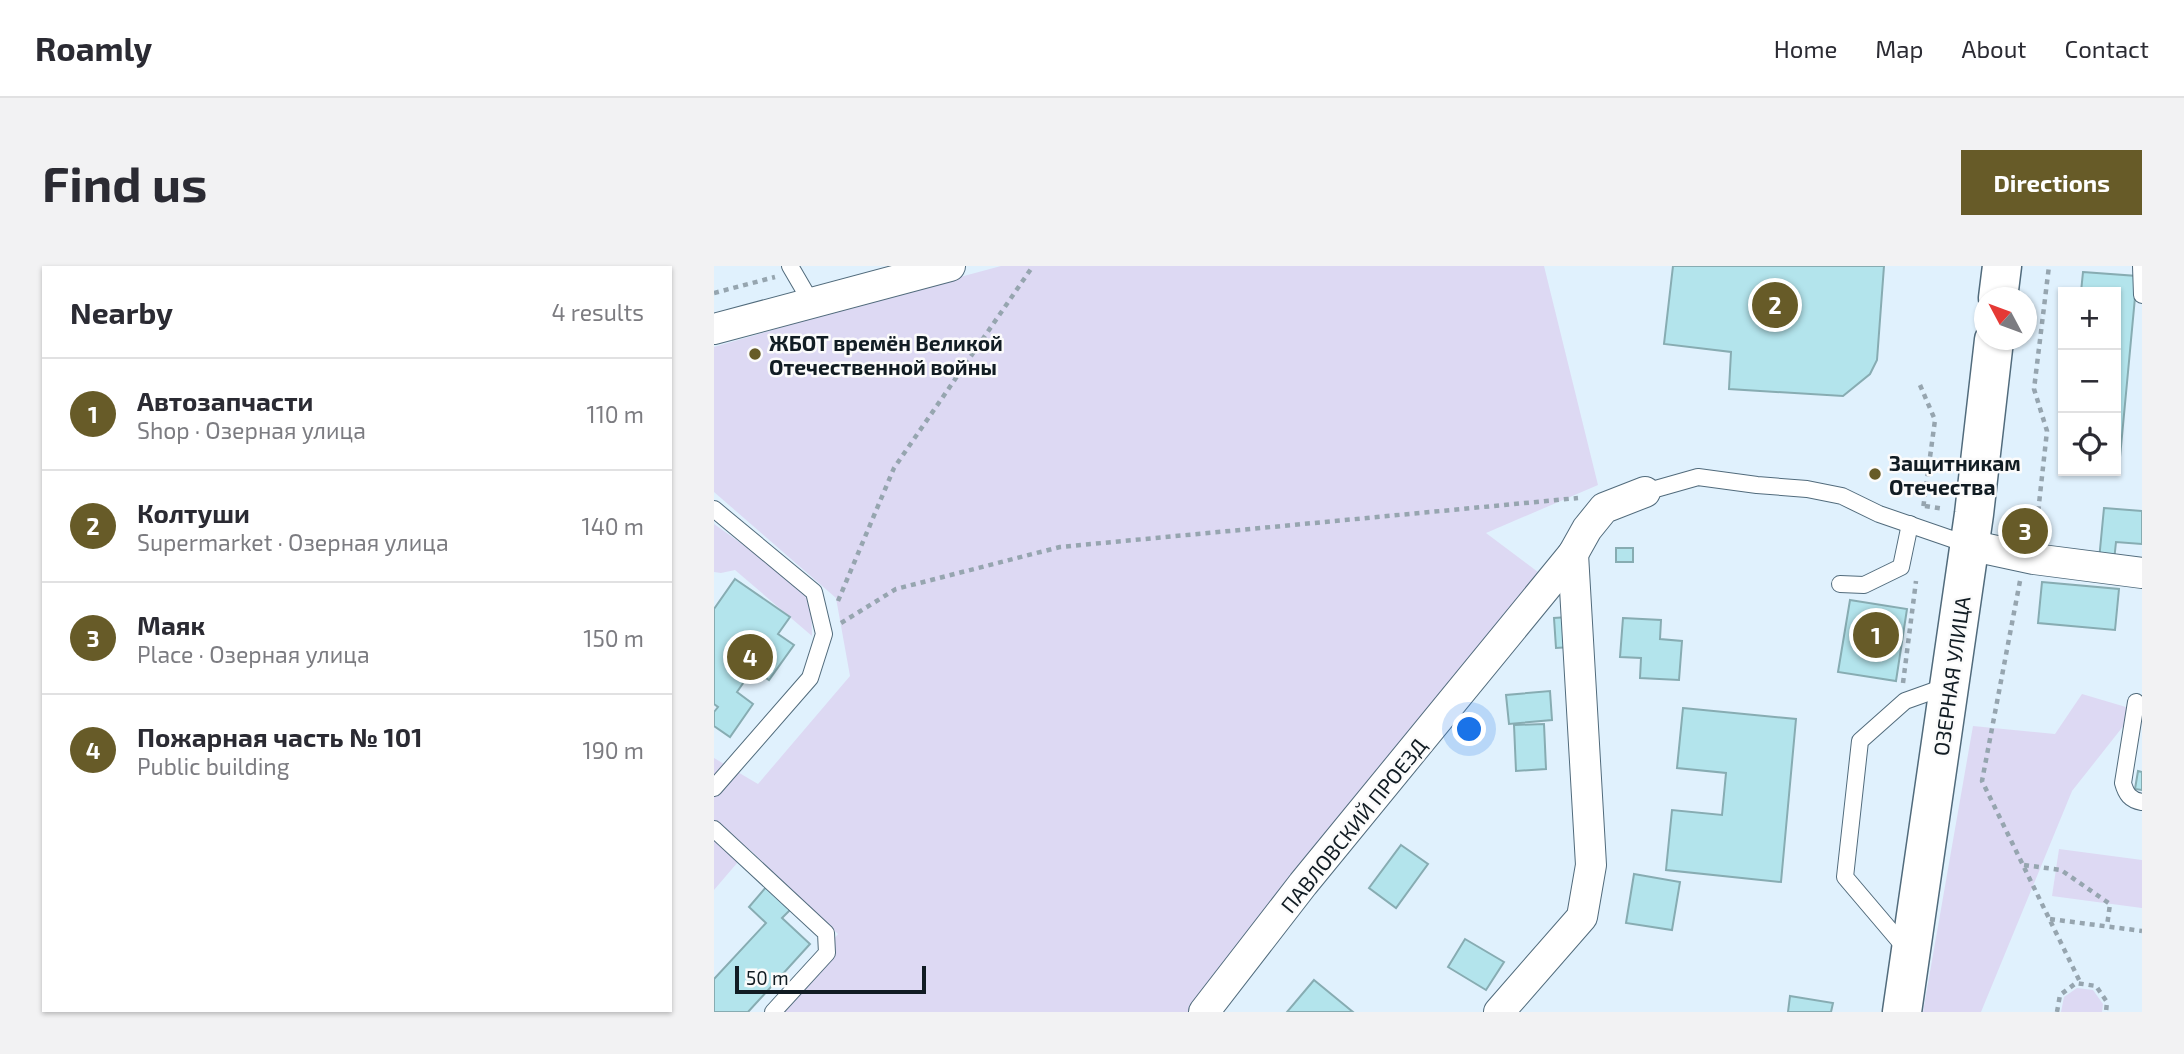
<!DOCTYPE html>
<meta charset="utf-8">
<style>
body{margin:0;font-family:"Exo 2",sans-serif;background:#f2f2f3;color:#2b2b33}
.controls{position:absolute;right:21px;top:21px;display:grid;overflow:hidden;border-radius:0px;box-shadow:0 2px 5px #0004}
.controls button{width:63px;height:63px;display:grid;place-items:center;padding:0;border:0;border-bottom:2px solid #e1e1e2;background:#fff;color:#2b2b33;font:35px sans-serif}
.compass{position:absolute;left:1260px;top:21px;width:63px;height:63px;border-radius:50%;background:#fff;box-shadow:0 2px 5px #0004;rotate:311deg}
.scale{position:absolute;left:21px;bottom:18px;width:191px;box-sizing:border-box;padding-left:7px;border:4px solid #111c23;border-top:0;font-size:19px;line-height:24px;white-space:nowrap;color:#111c23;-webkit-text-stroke:5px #fbfbfb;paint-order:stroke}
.you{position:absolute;left:756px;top:464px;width:24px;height:24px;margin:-18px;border:5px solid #fff;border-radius:50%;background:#1a73e8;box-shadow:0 0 0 10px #1a73e833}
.badge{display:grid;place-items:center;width:46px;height:46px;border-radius:50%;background:#675b28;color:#fff;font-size:23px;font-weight:700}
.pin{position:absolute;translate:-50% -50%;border:4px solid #fff;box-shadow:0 2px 7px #0006}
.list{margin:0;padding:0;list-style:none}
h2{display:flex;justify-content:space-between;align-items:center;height:91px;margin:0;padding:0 28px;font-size:30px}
h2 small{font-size:23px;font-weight:400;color:#7c7c81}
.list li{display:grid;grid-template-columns:46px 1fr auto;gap:21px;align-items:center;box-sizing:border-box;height:112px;padding:0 28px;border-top:2px solid #e1e1e2}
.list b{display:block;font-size:26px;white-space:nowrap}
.list p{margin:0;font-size:23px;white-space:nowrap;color:#7c7c81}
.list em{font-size:23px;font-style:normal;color:#7c7c81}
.icon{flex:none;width:38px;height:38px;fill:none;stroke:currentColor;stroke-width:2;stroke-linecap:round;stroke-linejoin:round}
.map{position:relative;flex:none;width:1428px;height:746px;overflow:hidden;border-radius:0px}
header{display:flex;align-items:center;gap:42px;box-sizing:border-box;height:98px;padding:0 35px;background:#fff;border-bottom:2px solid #e1e1e2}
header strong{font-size:33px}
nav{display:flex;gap:38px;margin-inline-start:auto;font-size:24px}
.intro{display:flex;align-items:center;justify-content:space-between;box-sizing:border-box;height:168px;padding:0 42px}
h1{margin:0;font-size:49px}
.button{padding:18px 32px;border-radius:0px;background:#675b28;color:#fff;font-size:24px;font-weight:700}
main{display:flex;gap:42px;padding:0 42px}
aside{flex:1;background:#fff;border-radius:0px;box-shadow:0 2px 5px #0004}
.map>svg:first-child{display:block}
.green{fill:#ddd9f3}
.building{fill:#b3e4ec;stroke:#87acb2;stroke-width:2}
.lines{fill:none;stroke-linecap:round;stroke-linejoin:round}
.lane-casing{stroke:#516b7c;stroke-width:18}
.street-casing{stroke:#516b7c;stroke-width:32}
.secondary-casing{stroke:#516b7c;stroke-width:41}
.path{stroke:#96a5af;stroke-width:4.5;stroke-dasharray:5 5;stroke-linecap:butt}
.lane{stroke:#fff;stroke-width:16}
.street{stroke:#fff;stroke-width:30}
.secondary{stroke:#fff;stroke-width:38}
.poi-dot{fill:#675b28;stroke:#fbfbfb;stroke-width:2.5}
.labels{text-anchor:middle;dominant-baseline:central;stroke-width:5;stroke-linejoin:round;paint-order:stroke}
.poi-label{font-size:21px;font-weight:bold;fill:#111c23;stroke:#fbfbfb;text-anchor:start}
.street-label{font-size:21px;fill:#111c23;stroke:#fbfbfb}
</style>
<header>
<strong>Roamly</strong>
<nav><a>Home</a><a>Map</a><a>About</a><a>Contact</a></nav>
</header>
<div class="intro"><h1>Find us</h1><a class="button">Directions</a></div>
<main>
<aside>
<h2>Nearby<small>4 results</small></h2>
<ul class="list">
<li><span class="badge">1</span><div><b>Автозапчасти</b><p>Shop · Озерная улица</p></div><em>110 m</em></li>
<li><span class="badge">2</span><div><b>Колтуши</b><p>Supermarket · Озерная улица</p></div><em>140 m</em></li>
<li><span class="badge">3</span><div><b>Маяк</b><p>Place · Озерная улица</p></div><em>150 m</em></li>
<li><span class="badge">4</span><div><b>Пожарная часть № 101</b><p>Public building</p></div><em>190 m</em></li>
</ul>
</aside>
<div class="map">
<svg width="1428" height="746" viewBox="0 0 1428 746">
<rect width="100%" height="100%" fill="#e0f1fd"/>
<g class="green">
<path d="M287,0H830L884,219L772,267L824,306L478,746H59L124,668L35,583L0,624V492L44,518L136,410L122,332L0,226V81L168,32Z"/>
<path d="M0,258L65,304L97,335L98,370L21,304L7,307L0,306Z"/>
<path d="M1368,428L1422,444L1358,525L1267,746H1209L1259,460L1341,468Z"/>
<path d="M1345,583L1428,594V642L1338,630Z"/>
<path d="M1363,722L1379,724L1389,738L1388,746H1347L1350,731Z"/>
</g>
<g class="building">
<path d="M959,0H1170L1163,94L1156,108L1129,130L1015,123L1017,86L950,78Z"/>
<path d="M1369,6L1423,10L1405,202L1402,201V26H1367Z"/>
<path d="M1390,242L1428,245V278L1402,276L1400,295L1385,294Z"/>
<rect x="902" y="282" width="17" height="14"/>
<path d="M21,313L76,351L64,368L80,379L55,414L39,403L23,426L39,438L16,471L0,460V446L4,441L0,438V343Z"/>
<path d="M1328,316L1405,323L1401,364L1324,357Z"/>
<path d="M1136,334L1193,343L1182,415L1124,406Z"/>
<path d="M854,351L857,381L842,382L840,352Z"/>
<path d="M909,352L947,354L946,373L968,375L965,414L926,412L927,392L906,391Z"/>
<path d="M836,425L838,454L795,458L792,429Z"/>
<path d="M969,442L1082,453L1067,616L952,604L958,544L1008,549L1012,507L963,502Z"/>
<path d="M830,458L832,503L802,505L800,459Z"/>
<path d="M1424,505L1428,506V524L1421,523Z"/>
<path d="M687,579L714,598L682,642L655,622Z"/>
<path d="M920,608L966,616L958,664L912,657Z"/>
<path d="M53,620L77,643L68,652L96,678L34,746H0V713L52,657L35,641Z"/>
<path d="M751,673L790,696L772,724L734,701Z"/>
<path d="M600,714L639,746H573Z"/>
<path d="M1076,730L1119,737L1117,746H1074Z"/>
</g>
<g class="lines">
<defs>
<g id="lane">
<path d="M76,0L97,36"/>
<path d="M1427,0L1428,29"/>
<path d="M931,226L984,211L1043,219L1093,223L1128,230L1165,248L1255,279"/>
<path d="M0,243L100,326L110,368L96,412L0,522"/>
<path d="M1126,318L1150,319L1187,301L1196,258"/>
<path d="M1422,436L1409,517C1412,528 1416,534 1428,536"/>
<path d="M0,563L112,667L113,687L59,746"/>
<path d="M1193,684L1131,611L1146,475L1191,435L1233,420"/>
</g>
<g id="street">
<path d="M0,63L236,0"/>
<path d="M1255,279L1320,293L1428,307"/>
<path d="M490,746L589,618L859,288L873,263L890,242L931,226"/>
<path d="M785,746L868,651L877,599L859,288"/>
</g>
<g id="secondary">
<path d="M1284,32L1288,0"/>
<path d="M1188,746L1260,248L1280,74"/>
</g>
</defs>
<use href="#lane" class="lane-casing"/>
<use href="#street" class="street-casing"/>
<use href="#secondary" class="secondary-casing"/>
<g class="path">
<path d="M0,27L61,11"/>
<path d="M1206,119L1221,154L1209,243"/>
<path d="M1211,240L1230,243"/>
<path d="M1291,252L1323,257"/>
<path d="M1322,265L1333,165L1320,123L1335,0"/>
<path d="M1306,315L1268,515L1367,718"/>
<path d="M124,335L180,202L319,0"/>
<path d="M127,357L182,323L346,281L864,232"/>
<path d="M1189,417L1202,315"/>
<path d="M1310,599L1347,604L1396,638L1393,660"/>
<path d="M1336,653L1428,665"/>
<path d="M1343,746L1346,729L1362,717L1382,720L1393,736L1392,746"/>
</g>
<use href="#lane" class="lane"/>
<use href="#street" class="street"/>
<use href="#secondary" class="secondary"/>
</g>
<g class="poi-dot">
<circle cx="41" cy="88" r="7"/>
<circle cx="1161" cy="208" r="7"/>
</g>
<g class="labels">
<g class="poi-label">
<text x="55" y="76">ЖБОТ времён Великой<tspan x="55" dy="24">Отечественной войны</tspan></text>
<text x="1175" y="196">Защитникам<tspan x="1175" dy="24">Отечества</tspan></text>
</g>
<g class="street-label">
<text transform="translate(1237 410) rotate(-82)">ОЗЕРНАЯ УЛИЦА</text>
<text transform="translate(639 559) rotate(-51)">ПАВЛОВСКИЙ ПРОЕЗД</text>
</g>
</g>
</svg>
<div class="controls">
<button>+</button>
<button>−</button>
<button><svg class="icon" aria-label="locate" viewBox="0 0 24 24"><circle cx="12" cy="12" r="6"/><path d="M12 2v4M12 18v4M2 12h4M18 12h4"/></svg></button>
</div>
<svg class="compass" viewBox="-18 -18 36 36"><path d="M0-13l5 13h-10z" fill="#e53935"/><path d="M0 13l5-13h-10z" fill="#7c7c81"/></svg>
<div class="scale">50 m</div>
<div class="you"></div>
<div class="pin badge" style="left:1162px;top:369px">1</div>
<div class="pin badge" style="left:1061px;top:39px">2</div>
<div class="pin badge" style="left:1311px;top:265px">3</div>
<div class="pin badge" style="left:36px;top:391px">4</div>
</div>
</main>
